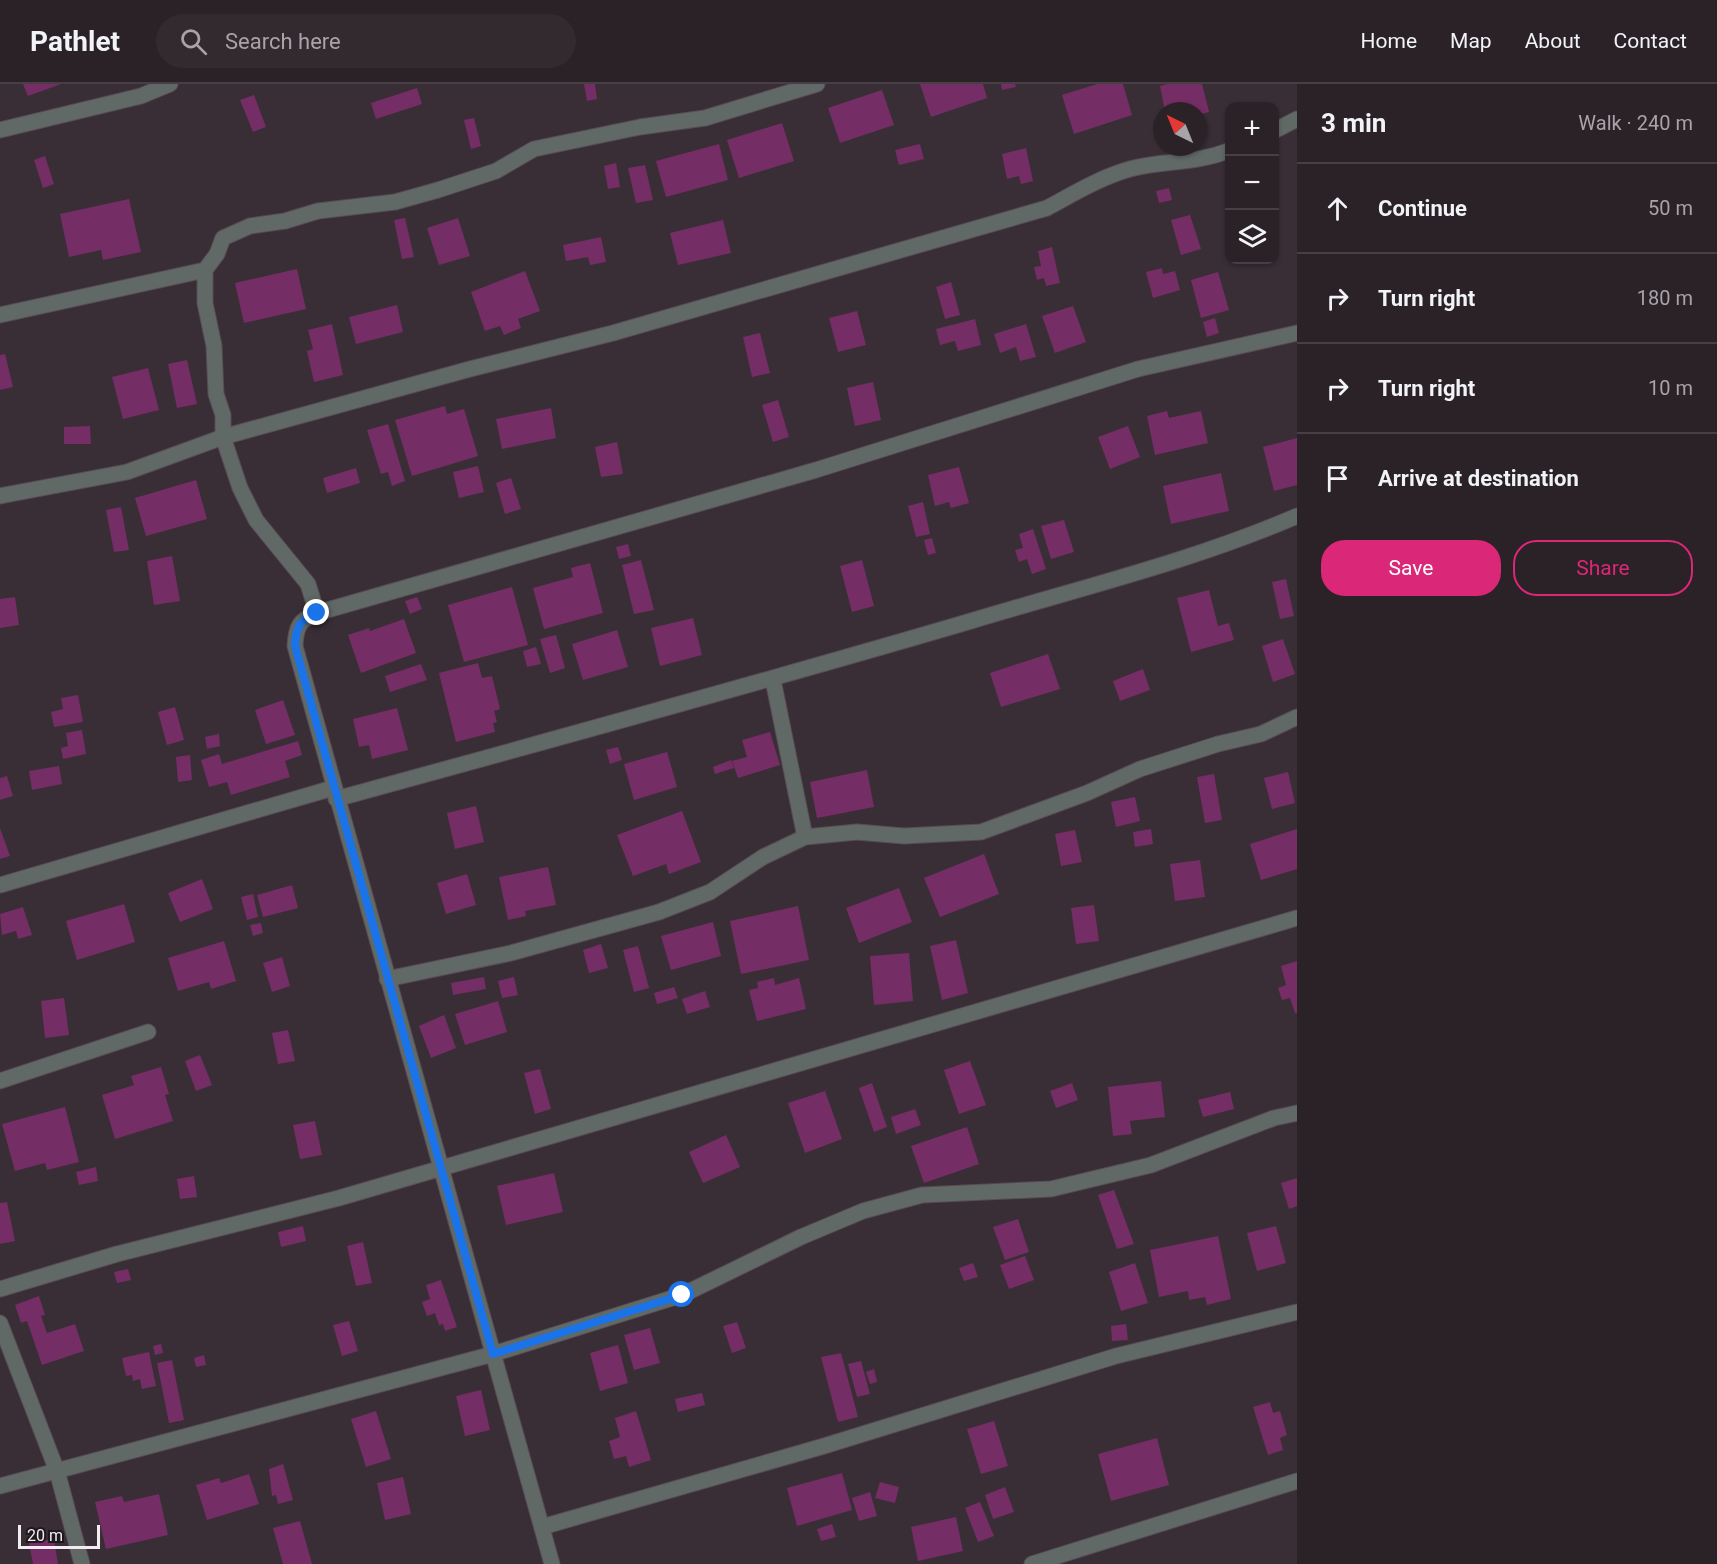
<!DOCTYPE html>
<meta charset="utf-8">
<style>
body{margin:0;font-family:Roboto,sans-serif;background:#332a30;color:#f1f3f6}
.controls{position:absolute;right:18px;top:18px;display:grid;overflow:hidden;border-radius:12px;box-shadow:0 2px 4px #0004}
.controls button{width:54px;height:54px;display:grid;place-items:center;padding:0;border:0;border-bottom:2px solid #473f45;background:#2b2228;color:#f1f3f6;font:30px sans-serif}
.compass{position:absolute;left:1153px;top:18px;width:54px;height:54px;border-radius:50%;background:#2b2228;box-shadow:0 2px 4px #0004;rotate:317deg}
.scale{position:absolute;left:18px;bottom:15px;width:82px;box-sizing:border-box;padding-left:6px;border:3px solid #f4ecf2;border-top:0;font-size:16px;line-height:21px;white-space:nowrap;color:#f4ecf2;-webkit-text-stroke:4px #1d181c;paint-order:stroke}
.stop{position:absolute;width:18px;height:18px;margin:-14px;border:4px solid #1a73e8;border-radius:50%;background:#fff}
.stop.end{background:#1a73e8;border-color:#fff;box-shadow:0 2px 6px #0008}
.list{margin:0;padding:0;list-style:none}
h2{display:flex;justify-content:space-between;align-items:center;height:78px;margin:0;padding:0 24px;font-size:26px}
h2 small{font-size:20px;font-weight:400;color:#a6a4a8}
.list li{display:grid;grid-template-columns:39px 1fr auto;gap:18px;align-items:center;box-sizing:border-box;height:90px;padding:0 24px;border-top:2px solid #473f45}
.list b{display:block;font-size:22px;white-space:nowrap}
.list em{font-size:20px;font-style:normal;color:#a6a4a8}
.actions{display:flex;gap:12px;padding:18px 24px}
.actions a{flex:1;padding:14px 0;border:2px solid #db2777;border-radius:24px;text-align:center;font-size:21px;color:#db2777}
.actions .main{background:#db2777;color:#fff}
.icon{flex:none;width:33px;height:33px;fill:none;stroke:currentColor;stroke-width:2;stroke-linecap:round;stroke-linejoin:round}
.map{position:relative;flex:none;width:1297px;height:1480px;overflow:hidden}
header{display:flex;align-items:center;gap:36px;box-sizing:border-box;height:84px;padding:0 30px;background:#2b2228;border-bottom:2px solid #473f45}
header strong{font-size:28px}
nav{display:flex;gap:33px;margin-inline-start:auto;font-size:21px}
.search{width:420px;height:54px;background:#332a30;display:flex;align-items:center;gap:15px;box-sizing:border-box;padding:0 21px;border-radius:33px;color:#a6a4a8;font-size:22px}
main{display:flex}
aside{flex:1;background:#2b2228}
.map>svg:first-child{display:block}
.building{fill:#752d66}
.lines{fill:none;stroke-linecap:round;stroke-linejoin:round}
.minor-casing{stroke:#574c54;stroke-width:17}
.minor{stroke:#616966;stroke-width:15}
.route{stroke:#1a73e8;stroke-width:8}
</style>
<header>
<strong>Pathlet</strong>
<div class="search"><svg class="icon" aria-label="search" viewBox="0 0 24 24"><circle cx="10" cy="10" r="6"/><path d="M15 15l6 6"/></svg>Search here</div>
<nav><a>Home</a><a>Map</a><a>About</a><a>Contact</a></nav>
</header>
<main>
<div class="map">
<svg width="1297" height="1480" viewBox="0 0 1297 1480">
<rect width="100%" height="100%" fill="#392e36"/>
<g class="building">
<path d="M23,0H61L28,12Z"/>
<path d="M584,0H595L597,15L587,17Z"/>
<path d="M920,0H983L987,14L931,33Z"/>
<path d="M1001,0H1015L1016,3L1002,6Z"/>
<path d="M1097,0H1123L1132,31L1074,50L1062,11Z"/>
<path d="M1167,0H1202L1209,28L1198,31V27H1165L1160,2Z"/>
<path d="M417,4L422,20L376,35L371,19Z"/>
<path d="M882,6L894,41L840,59L828,24Z"/>
<path d="M254,11L266,43L253,48L240,16Z"/>
<path d="M474,34L481,62L471,65L464,36Z"/>
<path d="M782,39L794,77L739,94L727,56Z"/>
<path d="M719,60L728,96L666,113L656,77Z"/>
<path d="M920,60L924,75L899,81L895,66Z"/>
<path d="M1026,64L1033,97L1021,100L1019,92L1007,95L1002,70Z"/>
<path d="M45,72L54,100L43,104L34,76Z"/>
<path d="M616,79L620,103L608,105L604,82Z"/>
<path d="M645,81L653,116L636,119L628,84Z"/>
<path d="M1169,104L1172,116L1159,119L1156,107Z"/>
<path d="M129,115L141,168L103,176L101,166L69,173L60,130Z"/>
<path d="M1190,131L1201,165L1181,171L1171,136Z"/>
<path d="M405,134L414,173L402,175L394,136Z"/>
<path d="M458,134L470,172L439,181L427,144Z"/>
<path d="M723,136L731,169L678,181L670,149Z"/>
<path d="M601,153L606,178L590,181L588,173L566,177L563,161Z"/>
<path d="M1052,163L1060,199L1046,202L1044,194L1037,196L1034,183L1041,182L1038,167Z"/>
<path d="M1162,184L1163,190L1175,187L1180,206L1153,214L1146,188Z"/>
<path d="M297,185L306,225L244,239L235,199Z"/>
<path d="M525,187L540,227L518,235L521,244L504,251L500,242L485,247L471,208Z"/>
<path d="M1218,188L1229,226L1201,234L1191,196Z"/>
<path d="M951,198L960,231L945,235L936,203Z"/>
<path d="M397,221L403,248L356,260L349,233Z"/>
<path d="M1073,222L1086,258L1055,269L1042,232Z"/>
<path d="M857,227L866,261L838,268L829,234Z"/>
<path d="M1215,234L1219,249L1207,253L1203,238Z"/>
<path d="M975,235L981,261L958,267L955,257L940,261L936,245Z"/>
<path d="M332,240L343,291L314,298L307,267L313,265L308,246Z"/>
<path d="M1026,240L1036,273L1020,277L1016,263L1000,269L994,250Z"/>
<path d="M760,249L770,289L752,293L743,253Z"/>
<path d="M5,270L13,303L0,306V271Z"/>
<path d="M187,276L197,320L177,324L168,280Z"/>
<path d="M148,284L159,326L123,335L112,293Z"/>
<path d="M873,298L881,336L855,342L847,304Z"/>
<path d="M778,316L789,353L773,358L762,321Z"/>
<path d="M445,322L447,330L464,325L478,372L412,392L395,336Z"/>
<path d="M551,324L556,354L502,365L496,335Z"/>
<path d="M1167,327L1169,334L1201,327L1208,359L1155,371L1147,332Z"/>
<path d="M388,340L405,397L392,402L388,388L381,390L367,346Z"/>
<path d="M90,342L91,360H64V343Z"/>
<path d="M1128,342L1140,373L1110,385L1098,353Z"/>
<path d="M1297,354V401L1274,407L1263,363Z"/>
<path d="M617,358L623,390L601,393L595,363Z"/>
<path d="M478,382L484,408L459,414L453,388Z"/>
<path d="M959,383L969,419L951,424L949,418L935,422L928,391Z"/>
<path d="M356,384L360,399L327,409L323,394Z"/>
<path d="M1221,389L1229,427L1171,440L1163,402Z"/>
<path d="M511,394L521,425L505,430L496,399Z"/>
<path d="M196,396L207,435L146,452L135,414Z"/>
<path d="M923,418L930,450L916,453L908,422Z"/>
<path d="M121,423L129,466L114,468L106,426Z"/>
<path d="M1064,436L1074,468L1051,475L1041,442Z"/>
<path d="M1033,445L1046,485L1032,490L1027,475L1019,478L1015,466L1023,464L1019,450Z"/>
<path d="M932,454L936,469L928,471L924,456Z"/>
<path d="M628,460L631,472L619,475L616,463Z"/>
<path d="M172,472L180,517L154,521L147,477Z"/>
<path d="M641,476L654,526L634,530L622,481Z"/>
<path d="M862,476L874,522L852,528L840,482Z"/>
<path d="M590,479L603,529L544,545L533,504L573,493L571,484Z"/>
<path d="M1286,495L1294,532L1280,535L1272,498Z"/>
<path d="M512,503L528,561L464,578L448,521Z"/>
<path d="M1209,506L1218,542L1229,539L1234,556L1191,568L1177,514Z"/>
<path d="M15,513L19,541L0,544V515Z"/>
<path d="M417,513L422,525L410,530L405,517Z"/>
<path d="M693,534L702,571L660,582L651,544Z"/>
<path d="M404,535L416,569L361,589L348,551L369,544L370,547Z"/>
<path d="M617,546L628,583L583,596L572,560Z"/>
<path d="M556,551L565,584L550,589L540,555Z"/>
<path d="M1283,555L1295,590L1273,598L1262,562Z"/>
<path d="M536,563L541,580L527,583L523,567Z"/>
<path d="M1048,570L1060,605L1001,623L990,589Z"/>
<path d="M478,579L482,594L492,592L500,625L494,627L497,638L493,639L495,648L456,658L439,589Z"/>
<path d="M421,580L427,596L390,608L385,592Z"/>
<path d="M1143,585L1150,606L1120,617L1113,597Z"/>
<path d="M78,611L83,638L54,643L51,628L63,625L61,614Z"/>
<path d="M283,616L295,651L266,660L255,626Z"/>
<path d="M175,623L184,656L167,661L158,628Z"/>
<path d="M397,624L408,666L372,675L369,661L359,663L353,635Z"/>
<path d="M82,646L86,670L63,675L61,664L68,662L66,649Z"/>
<path d="M770,648L780,681L738,694L732,677L747,673L742,656Z"/>
<path d="M219,650L220,662L207,665L205,653Z"/>
<path d="M298,657L302,671L285,677L290,693L231,711L227,698L209,703L201,676L219,670L222,680Z"/>
<path d="M618,663L622,676L610,680L606,666Z"/>
<path d="M667,668L677,703L634,716L624,680Z"/>
<path d="M190,671L192,696L178,698L176,673Z"/>
<path d="M731,676L734,684L715,690L713,683Z"/>
<path d="M59,682L62,700L32,706L29,687Z"/>
<path d="M867,686L874,723L817,734L810,698Z"/>
<path d="M1288,688L1295,719L1272,725L1264,694Z"/>
<path d="M1214,690L1222,736L1205,739L1197,693Z"/>
<path d="M7,692L13,712L0,716V694Z"/>
<path d="M1135,713L1140,737L1116,743L1111,718Z"/>
<path d="M476,722L484,758L455,765L447,729Z"/>
<path d="M682,727L701,778L669,790L666,780L633,792L617,751Z"/>
<path d="M0,744L10,772L0,775Z"/>
<path d="M1151,745L1153,760L1135,763L1133,748Z"/>
<path d="M1297,745V785L1261,796L1250,760Z"/>
<path d="M1075,746L1082,778L1061,782L1055,750Z"/>
<path d="M984,770L999,810L940,833L924,794Z"/>
<path d="M1200,776L1205,813L1175,817L1170,780Z"/>
<path d="M548,783L556,821L525,827L526,832L508,836L499,793Z"/>
<path d="M467,790L476,821L446,830L437,799Z"/>
<path d="M202,795L213,825L180,838L168,809Z"/>
<path d="M292,801L298,824L263,833L257,811Z"/>
<path d="M899,804L912,838L859,859L846,824Z"/>
<path d="M253,810L258,833L247,836L241,813Z"/>
<path d="M124,820L135,858L77,876L66,837Z"/>
<path d="M1094,821L1099,857L1076,860L1071,824Z"/>
<path d="M798,822L809,876L741,890L730,837Z"/>
<path d="M23,823L32,851L18,855L16,847L2,851L0,830Z"/>
<path d="M713,838L721,872L671,886L661,852Z"/>
<path d="M261,839L263,849L253,852L250,841Z"/>
<path d="M956,856L968,909L942,916L930,862Z"/>
<path d="M224,857L236,897L211,905L209,898L178,907L168,874Z"/>
<path d="M601,860L608,884L589,889L583,866Z"/>
<path d="M638,862L649,904L634,908L623,866Z"/>
<path d="M909,869L913,917L874,921L870,872Z"/>
<path d="M282,873L290,902L272,908L263,879Z"/>
<path d="M1297,877V929H1295L1290,914L1282,916L1278,904L1286,901L1281,882Z"/>
<path d="M484,893L486,905L453,911L451,899Z"/>
<path d="M514,893L518,911L502,914L498,897Z"/>
<path d="M774,894L775,901L799,894L806,925L757,937L749,906L758,904L757,898Z"/>
<path d="M674,903L678,914L657,920L654,909Z"/>
<path d="M705,907L710,923L687,930L682,915Z"/>
<path d="M64,914L69,951L45,954L41,917Z"/>
<path d="M498,917L507,948L465,961L455,930Z"/>
<path d="M444,931L456,964L431,974L419,942Z"/>
<path d="M288,946L295,977L278,980L272,949Z"/>
<path d="M200,971L212,1001L196,1007L185,977Z"/>
<path d="M970,977L986,1021L959,1030L944,986Z"/>
<path d="M161,983L169,1010L165,1011L173,1037L115,1055L102,1011L134,1001L131,992Z"/>
<path d="M540,985L551,1025L535,1030L524,989Z"/>
<path d="M1161,997L1165,1033L1130,1037L1132,1050L1113,1052L1108,1003Z"/>
<path d="M872,999L887,1043L874,1048L859,1004Z"/>
<path d="M1072,999L1078,1016L1056,1024L1050,1007Z"/>
<path d="M825,1007L842,1055L805,1069L788,1019Z"/>
<path d="M1230,1008L1234,1025L1203,1033L1198,1016Z"/>
<path d="M65,1023L79,1078L47,1086L45,1079L15,1087L2,1040Z"/>
<path d="M915,1025L921,1041L896,1050L891,1033Z"/>
<path d="M315,1037L322,1071L300,1075L293,1041Z"/>
<path d="M967,1043L979,1080L924,1099L911,1062Z"/>
<path d="M726,1051L740,1083L703,1099L689,1068Z"/>
<path d="M96,1083L98,1097L79,1101L76,1088Z"/>
<path d="M554,1089L563,1128L506,1141L497,1102Z"/>
<path d="M194,1092L197,1113L180,1115L177,1095Z"/>
<path d="M1297,1094V1122L1289,1125L1281,1099Z"/>
<path d="M1114,1106L1134,1160L1117,1165L1098,1111Z"/>
<path d="M7,1118L15,1157L0,1160V1119Z"/>
<path d="M1018,1135L1029,1168L1005,1176L993,1143Z"/>
<path d="M303,1142L306,1157L281,1163L278,1148Z"/>
<path d="M1276,1142L1286,1179L1257,1187L1247,1149Z"/>
<path d="M1218,1152L1231,1215L1207,1221L1205,1213L1189,1216L1188,1207L1159,1213L1150,1166Z"/>
<path d="M363,1158L372,1199L356,1202L347,1162Z"/>
<path d="M1025,1172L1034,1196L1009,1205L1000,1181Z"/>
<path d="M973,1179L978,1193L964,1197L959,1184Z"/>
<path d="M1135,1179L1148,1219L1121,1227L1109,1188Z"/>
<path d="M128,1185L131,1196L117,1199L114,1188Z"/>
<path d="M441,1196L457,1243L445,1247L443,1240L439,1241L435,1229L427,1232L422,1218L430,1215L426,1201Z"/>
<path d="M39,1212L45,1231L41,1232L47,1249L75,1240L84,1267L42,1281L27,1237L21,1239L15,1221Z"/>
<path d="M349,1237L358,1267L342,1272L333,1241Z"/>
<path d="M737,1238L746,1264L732,1269L723,1242Z"/>
<path d="M1126,1240L1128,1256L1112,1257L1111,1242Z"/>
<path d="M650,1244L660,1279L634,1286L624,1251Z"/>
<path d="M161,1260L163,1269L155,1271L153,1262Z"/>
<path d="M618,1261L628,1299L600,1307L590,1269Z"/>
<path d="M149,1268L156,1302L142,1305L140,1295L133,1297L132,1291L126,1292L122,1274Z"/>
<path d="M841,1269L858,1333L838,1338L821,1273Z"/>
<path d="M204,1271L206,1281L196,1283L194,1274Z"/>
<path d="M172,1276L184,1336L169,1339L157,1279Z"/>
<path d="M861,1277L870,1310L857,1313L848,1280Z"/>
<path d="M874,1285L877,1298L870,1300L866,1288Z"/>
<path d="M481,1306L490,1346L465,1352L456,1312Z"/>
<path d="M702,1309L705,1321L678,1328L675,1315Z"/>
<path d="M1270,1318L1273,1329L1280,1327L1287,1351L1280,1354L1283,1366L1268,1371L1253,1323Z"/>
<path d="M376,1327L391,1375L366,1383L351,1335Z"/>
<path d="M636,1327L651,1376L629,1383L626,1372L614,1375L609,1357L620,1353L615,1334Z"/>
<path d="M994,1337L1008,1382L981,1390L967,1345Z"/>
<path d="M1157,1354L1169,1401L1111,1417L1098,1370Z"/>
<path d="M283,1380L293,1416L278,1420L276,1411L272,1412L269,1385Z"/>
<path d="M842,1389L852,1426L797,1442L787,1404Z"/>
<path d="M249,1390L259,1420L207,1436L196,1401L219,1394L221,1399Z"/>
<path d="M403,1393L411,1430L385,1436L377,1399Z"/>
<path d="M880,1398L899,1403L895,1419L875,1414Z"/>
<path d="M1005,1403L1014,1428L993,1435L985,1411Z"/>
<path d="M870,1408L877,1432L859,1437L852,1414Z"/>
<path d="M159,1410L168,1451L106,1465L95,1418L122,1412L124,1418Z"/>
<path d="M980,1418L994,1452L978,1458L965,1424Z"/>
<path d="M956,1433L963,1467L918,1477L911,1443Z"/>
<path d="M300,1437L312,1480H283L273,1444Z"/>
<path d="M832,1440L836,1453L821,1457L817,1445Z"/>
<path d="M54,1455L58,1480H33L29,1459Z"/>
</g>
<g class="lines">
<defs>
<g id="minor">
<path d="M0,46L141,12L170,0"/>
<path d="M1274,47L1297,35"/>
<path d="M205,186V219L214,262L216,310L223,331V353L240,404L256,436L308,500L317,529L816,386L1138,285L1297,249"/>
<path d="M0,231L205,186L217,170L223,154L250,142L285,137L318,127L395,118L438,106L496,87L534,65L640,43L705,34L817,0"/>
<path d="M0,412L127,388L223,353L470,285L613,249L1047,124C1073,110 1101,93 1130,85C1163,76 1197,80 1230,66"/>
<path d="M317,529C299,536 296,543 295,562L552,1480"/>
<path d="M773,596L805,753"/>
<path d="M336,715C548,657 760,599 971,537C1080,504 1193,477 1297,432"/>
<path d="M0,801L333,704"/>
<path d="M387,895L511,869L659,828L710,808L763,773L805,753L857,748L904,752L981,748L1087,709L1140,685L1218,660L1261,650L1297,633"/>
<path d="M0,997L148,948"/>
<path d="M0,1205L117,1170L339,1114L1297,834"/>
<path d="M0,1239L57,1387L82,1480"/>
<path d="M0,1402L493,1270L682,1211L801,1153L863,1127L922,1111L1051,1105L1151,1081L1274,1034L1297,1029"/>
<path d="M542,1443L824,1362L1116,1272L1297,1228"/>
<path d="M1032,1480L1297,1397"/>
</g>
</defs>
<use href="#minor" class="minor-casing"/>
<use href="#minor" class="minor"/>
</g>
<g class="lines">
<path class="route" d="M317,529C299,536 296,543 295,562L493,1270L682,1211"/>
</g>
</svg>
<div class="controls">
<button>+</button>
<button>−</button>
<button><svg class="icon" aria-label="layers" viewBox="0 0 24 24"><path d="M12 4l9 5-9 5-9-5zM3 14l9 5 9-5"/></svg></button>
</div>
<svg class="compass" viewBox="-18 -18 36 36"><path d="M0-13l5 13h-10z" fill="#e53935"/><path d="M0 13l5-13h-10z" fill="#a6a4a8"/></svg>
<div class="scale">20 m</div>
<div class="stop" style="left:682px;top:1211px"></div>
<div class="stop end" style="left:317px;top:529px"></div>
</div>
<aside>
<h2>3 min<small>Walk · 240 m</small></h2>
<ul class="list">
<li><svg class="icon" aria-label="ahead" viewBox="0 0 24 24"><path d="M12 20V5M6 11l6-6 6 6"/></svg><div><b>Continue</b></div><em>50 m</em></li>
<li><svg class="icon" aria-label="right" viewBox="0 0 24 24"><path d="M7 20v-9h11M14 6l5 5-5 5"/></svg><div><b>Turn right</b></div><em>180 m</em></li>
<li><svg class="icon" aria-label="right" viewBox="0 0 24 24"><path d="M7 20v-9h11M14 6l5 5-5 5"/></svg><div><b>Turn right</b></div><em>10 m</em></li>
<li><svg class="icon" aria-label="arrive" viewBox="0 0 24 24"><path d="M6 21V4h12l-3 4 3 4H6"/></svg><div><b>Arrive at destination</b></div></li>
</ul>
<div class="actions"><a class="main">Save</a><a>Share</a></div>
</aside>
</main>
